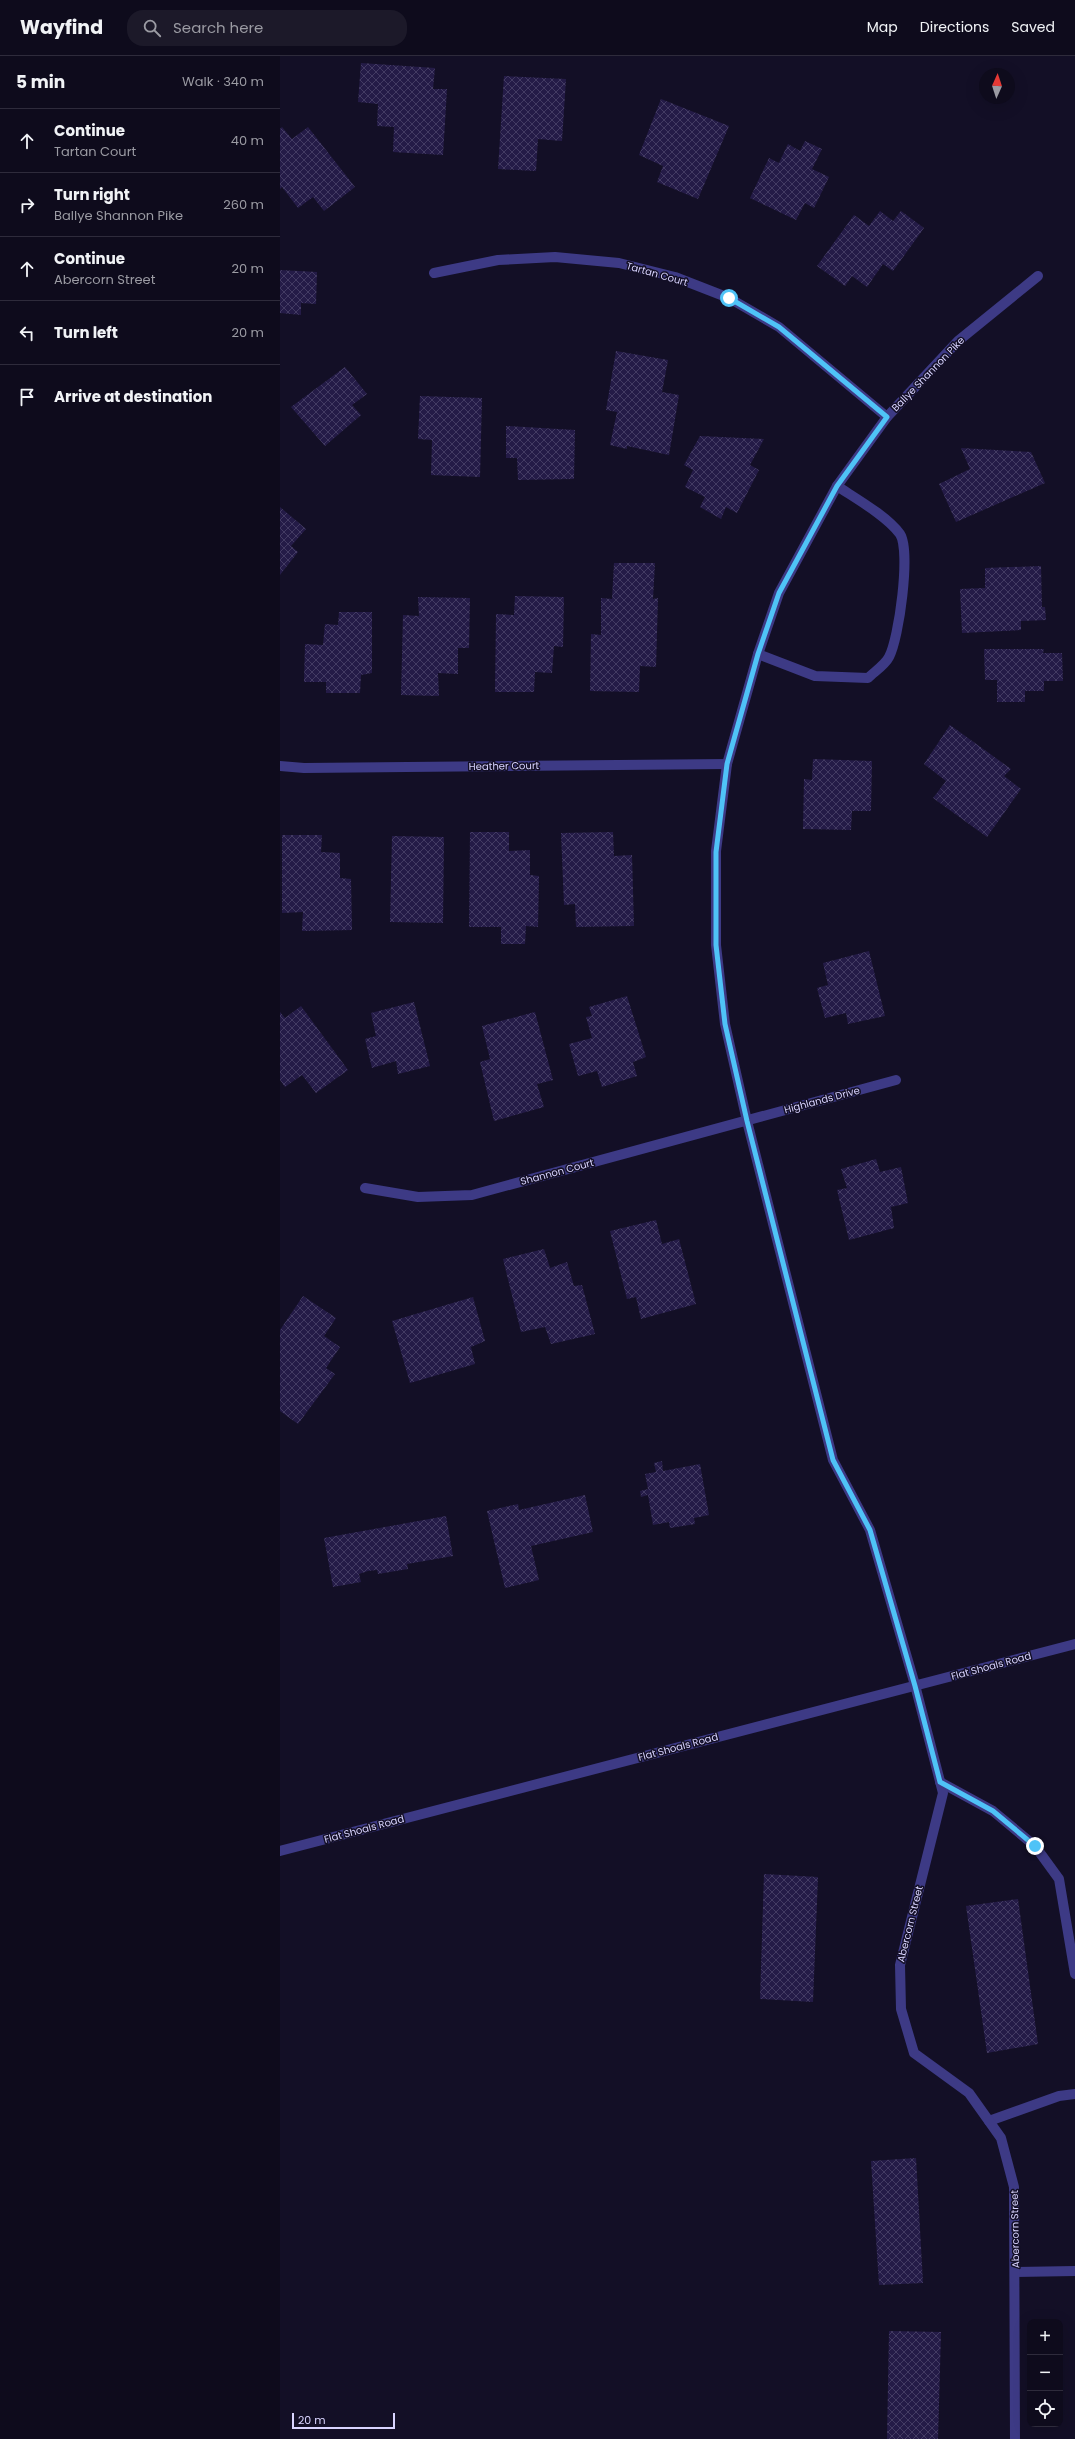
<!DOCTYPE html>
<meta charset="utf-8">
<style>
body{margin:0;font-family:Poppins,sans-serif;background:#1c1929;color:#f1f3f6}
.controls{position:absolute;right:12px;bottom:12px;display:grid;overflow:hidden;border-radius:8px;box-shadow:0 4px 16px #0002}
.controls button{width:36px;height:36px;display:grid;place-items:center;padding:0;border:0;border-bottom:1px solid #2e2b3b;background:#0e0b1c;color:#f1f3f6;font:20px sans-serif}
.compass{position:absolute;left:699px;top:12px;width:36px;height:36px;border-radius:50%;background:#0e0b1c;box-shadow:0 4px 16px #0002;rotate:3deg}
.scale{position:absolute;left:12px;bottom:10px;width:103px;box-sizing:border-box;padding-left:4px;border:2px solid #d9d4ff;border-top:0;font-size:11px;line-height:14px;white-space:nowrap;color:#d9d4ff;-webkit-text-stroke:3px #130f26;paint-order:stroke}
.stop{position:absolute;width:12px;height:12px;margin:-9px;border:3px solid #4fc3f7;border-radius:50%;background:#fff}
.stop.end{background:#4fc3f7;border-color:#fff;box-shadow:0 1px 4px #0008}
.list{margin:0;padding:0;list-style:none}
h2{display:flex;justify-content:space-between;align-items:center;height:52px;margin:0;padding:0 16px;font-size:17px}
h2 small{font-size:13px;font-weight:400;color:#9b9ba3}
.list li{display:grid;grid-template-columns:26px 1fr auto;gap:12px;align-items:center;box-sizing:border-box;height:64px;padding:0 16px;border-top:1px solid #2e2b3b}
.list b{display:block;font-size:15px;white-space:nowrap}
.list p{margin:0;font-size:13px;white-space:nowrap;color:#9b9ba3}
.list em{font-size:13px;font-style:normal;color:#9b9ba3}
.icon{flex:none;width:22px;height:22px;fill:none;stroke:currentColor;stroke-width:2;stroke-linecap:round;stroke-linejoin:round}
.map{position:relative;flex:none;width:795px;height:2383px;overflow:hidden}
header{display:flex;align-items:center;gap:24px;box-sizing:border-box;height:56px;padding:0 20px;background:#0e0b1c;border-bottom:1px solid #2e2b3b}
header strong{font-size:19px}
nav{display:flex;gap:22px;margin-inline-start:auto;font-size:14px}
.search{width:280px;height:36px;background:#1c1929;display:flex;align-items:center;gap:10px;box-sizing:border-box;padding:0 14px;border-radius:16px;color:#9b9ba3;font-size:15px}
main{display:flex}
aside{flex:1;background:#0e0b1c}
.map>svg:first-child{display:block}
.building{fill:url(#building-cross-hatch)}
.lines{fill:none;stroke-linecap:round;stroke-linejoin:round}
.service{stroke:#3d3a85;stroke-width:10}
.minor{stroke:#3d3a85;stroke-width:10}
.tertiary{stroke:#3d3a85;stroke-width:10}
.route{stroke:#4fc3f7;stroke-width:5}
.labels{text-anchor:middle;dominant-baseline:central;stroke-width:3;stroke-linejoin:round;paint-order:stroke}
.street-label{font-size:10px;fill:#d9d4ff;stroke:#130f26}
</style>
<header>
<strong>Wayfind</strong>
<div class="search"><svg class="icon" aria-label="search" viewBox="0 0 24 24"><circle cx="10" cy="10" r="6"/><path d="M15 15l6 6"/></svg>Search here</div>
<nav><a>Map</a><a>Directions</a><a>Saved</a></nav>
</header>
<main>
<aside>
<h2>5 min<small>Walk · 340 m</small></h2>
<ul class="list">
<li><svg class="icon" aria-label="ahead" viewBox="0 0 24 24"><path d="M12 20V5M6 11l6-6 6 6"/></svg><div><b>Continue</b><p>Tartan Court</p></div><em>40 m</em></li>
<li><svg class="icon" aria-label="right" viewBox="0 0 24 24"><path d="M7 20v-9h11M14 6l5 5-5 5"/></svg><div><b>Turn right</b><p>Ballye Shannon Pike</p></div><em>260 m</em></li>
<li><svg class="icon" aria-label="ahead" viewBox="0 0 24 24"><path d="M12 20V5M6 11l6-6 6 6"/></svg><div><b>Continue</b><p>Abercorn Street</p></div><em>20 m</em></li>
<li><svg class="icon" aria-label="left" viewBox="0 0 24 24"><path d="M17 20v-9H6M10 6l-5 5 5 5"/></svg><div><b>Turn left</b></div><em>20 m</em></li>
<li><svg class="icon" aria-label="arrive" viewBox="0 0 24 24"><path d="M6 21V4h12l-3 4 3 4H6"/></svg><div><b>Arrive at destination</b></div></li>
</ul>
</aside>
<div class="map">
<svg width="795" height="2383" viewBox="0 0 795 2383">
<defs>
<pattern id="building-cross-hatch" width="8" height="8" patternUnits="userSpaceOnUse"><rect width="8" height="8" fill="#241b47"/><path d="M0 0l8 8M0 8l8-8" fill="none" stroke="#433b63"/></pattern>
</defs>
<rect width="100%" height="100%" fill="#130f26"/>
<g class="building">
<path d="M81,7L155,12L153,33H167L163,99L113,96L114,71L97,70L98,48L78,46Z"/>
<path d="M224,20L286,23L282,85L258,83L256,115L218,113Z"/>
<path d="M381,43L449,70L418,143L377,126L383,110L359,99Z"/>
<path d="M2,71L12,83L28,71L75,131L44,155L33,141L18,152L2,131L0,133V73Z"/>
<path d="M525,85L542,93L532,113L549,121L534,152L525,147L516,164L470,142L489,102L499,107L508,88L520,95Z"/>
<path d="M600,155L613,165L621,155L644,172L613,215L603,208L587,231L572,220L565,230L537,210L574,159L589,170Z"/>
<path d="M0,214L37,216L36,248L21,247V259L0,257Z"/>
<path d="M336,295L388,304L382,336L399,339L389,399L347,390V393L330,389L337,356L326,354Z"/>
<path d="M65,311L87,338L72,349L81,359L45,390L11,351Z"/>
<path d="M140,340L202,342L200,421L151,419L152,384L138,383Z"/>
<path d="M226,370L295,374L294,423L238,424L237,402H226Z"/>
<path d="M420,380L484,383L470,409L479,414L457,457L446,451L441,463L420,451L425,441L405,431L413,414L404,409Z"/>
<path d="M681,392L751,396L765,427L676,466L659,428L690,413Z"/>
<path d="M0,451L26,473L11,490L18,496L0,519Z"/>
<path d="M334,507H375L373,543L378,542L376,611L360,610L359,636L310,635L311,578L321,579V542L332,543Z"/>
<path d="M761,510L762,551H765L766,564L741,565V574L682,577L680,533L705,532V512Z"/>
<path d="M235,540L284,541L283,591L274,590L272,617L255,616L254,636H215L216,558L234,559Z"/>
<path d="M138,541L190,542L189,592H178V618L158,617L159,640L121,639L123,559L139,560Z"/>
<path d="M59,556H92V617L81,619L80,637H46V626H24L25,588L43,589L45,568L58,569Z"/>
<path d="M704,593H764L763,597H782L783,625H764V635H745V646H717V624H705Z"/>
<path d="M670,669L731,713L724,720L741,733L707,781L653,742L666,725L644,708Z"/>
<path d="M533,703L592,705L591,755H572L571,774L523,773L524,723L532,724Z"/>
<path d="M190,776H229V795L250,794V819L259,820L258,871L246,870L245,888H221V871H189Z"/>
<path d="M333,776L334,800L352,799L354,870L296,871L295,848L284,849L281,777Z"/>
<path d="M2,779H42L41,796L60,797V822L71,823L72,874L22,875L23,856L2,857Z"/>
<path d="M112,780L164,781L163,867L110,866Z"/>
<path d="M589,895L605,960L568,968L566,957L545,962L537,932L548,929L543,907Z"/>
<path d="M347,940L366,1001L353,1006L357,1020L322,1031L317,1015L298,1020L289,988L312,982L306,961L312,960L309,951Z"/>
<path d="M134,946L150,1010L118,1018L116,1005L92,1012L85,983L96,980L91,957Z"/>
<path d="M21,950L68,1014L36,1037L22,1019L5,1031L0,1024V956L5,962Z"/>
<path d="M255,956L273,1024L257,1028L264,1051L214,1065L200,1006L210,1003L202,970Z"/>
<path d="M596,1103L600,1116L621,1111L628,1147L611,1151L614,1172L569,1184L557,1134L567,1132L561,1113Z"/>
<path d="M376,1164L382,1188L399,1183L416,1248L361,1263L356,1241L347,1243L330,1175Z"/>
<path d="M264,1193L270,1212L287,1206L294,1230L302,1229L315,1278L271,1288L265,1271L241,1276L223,1203Z"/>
<path d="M23,1240L56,1262L44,1280L60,1291L46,1312L55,1318L18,1368L0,1355V1274Z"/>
<path d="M193,1241L205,1285L191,1291L195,1308L130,1327L112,1265Z"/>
<path d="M382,1405L383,1415L420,1408L429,1459L414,1462L415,1468L390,1472L389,1466L373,1469L368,1439L361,1441L360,1435L368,1433L365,1418L376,1416L374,1407Z"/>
<path d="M305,1439L313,1476L251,1490L259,1524L225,1532L207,1455L238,1448L239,1454Z"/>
<path d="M166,1460L173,1500L127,1508L128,1513L98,1518L97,1514L88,1515L79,1518L81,1526L53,1531L44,1482Z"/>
<path d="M484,1818L538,1821L533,1946L480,1943Z"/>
<path d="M738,1843L758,1988L707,1997L686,1850Z"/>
<path d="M636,2102L643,2227L599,2229L591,2105Z"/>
<path d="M609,2275L661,2276L658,2383H607Z"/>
</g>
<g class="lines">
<g class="service">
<path d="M478,598L535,620L588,622C594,616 605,609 609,601C619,583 631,495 620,478C607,460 575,442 557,430"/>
<path d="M660,1726L713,1755L755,1790L779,1823L795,1918"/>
<path d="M709,2065L779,2040L795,2038"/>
</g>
<g class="minor">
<path d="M154,217L218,204L275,201L339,207L395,221L449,242L499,271L607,361"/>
<path d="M0,710L24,712L447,708"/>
<path d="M85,1132L138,1141L192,1139L616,1024"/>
<path d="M735,2216L795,2215"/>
<path d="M735,2383L734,2131L721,2082L689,2037L634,1997L621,1953L620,1909L663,1737L635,1629L590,1474L553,1404L467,1065L445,968L436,889V795L447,708L478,598L499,537L557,430L607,361L678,285L758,220"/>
</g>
<path class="tertiary" d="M0,1795L795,1588"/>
</g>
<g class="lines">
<path class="route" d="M449,242L499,271L607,361L557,430L499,537L478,598L447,708L436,796V889L445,968L467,1065L553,1404L590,1474L635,1630L660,1726L713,1755L755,1790"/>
</g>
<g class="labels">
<g class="street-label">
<text transform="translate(377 218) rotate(16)">Tartan Court</text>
<text transform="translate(648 318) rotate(-46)">Ballye Shannon Pike</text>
<text transform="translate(224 710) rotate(-1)">Heather Court</text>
<text transform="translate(542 1044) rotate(-15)">Highlands Drive</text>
<text transform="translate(277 1116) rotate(-15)">Shannon Court</text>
<text transform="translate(711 1610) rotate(-15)">Flat Shoals Road</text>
<text transform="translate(398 1691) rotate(-15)">Flat Shoals Road</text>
<text transform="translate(84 1773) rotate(-15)">Flat Shoals Road</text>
<text transform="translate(630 1868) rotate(-76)">Abercorn Street</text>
<text transform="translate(735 2173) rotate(-91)">Abercorn Street</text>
</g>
</g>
</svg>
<div class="controls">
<button>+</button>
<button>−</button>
<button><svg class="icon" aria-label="locate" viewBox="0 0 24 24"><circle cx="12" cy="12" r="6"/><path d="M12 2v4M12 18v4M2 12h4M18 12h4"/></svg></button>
</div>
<svg class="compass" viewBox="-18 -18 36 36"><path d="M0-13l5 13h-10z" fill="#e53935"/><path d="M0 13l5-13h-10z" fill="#9b9ba3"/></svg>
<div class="scale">20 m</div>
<div class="stop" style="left:449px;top:242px"></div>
<div class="stop end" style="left:755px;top:1790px"></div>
</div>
</main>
